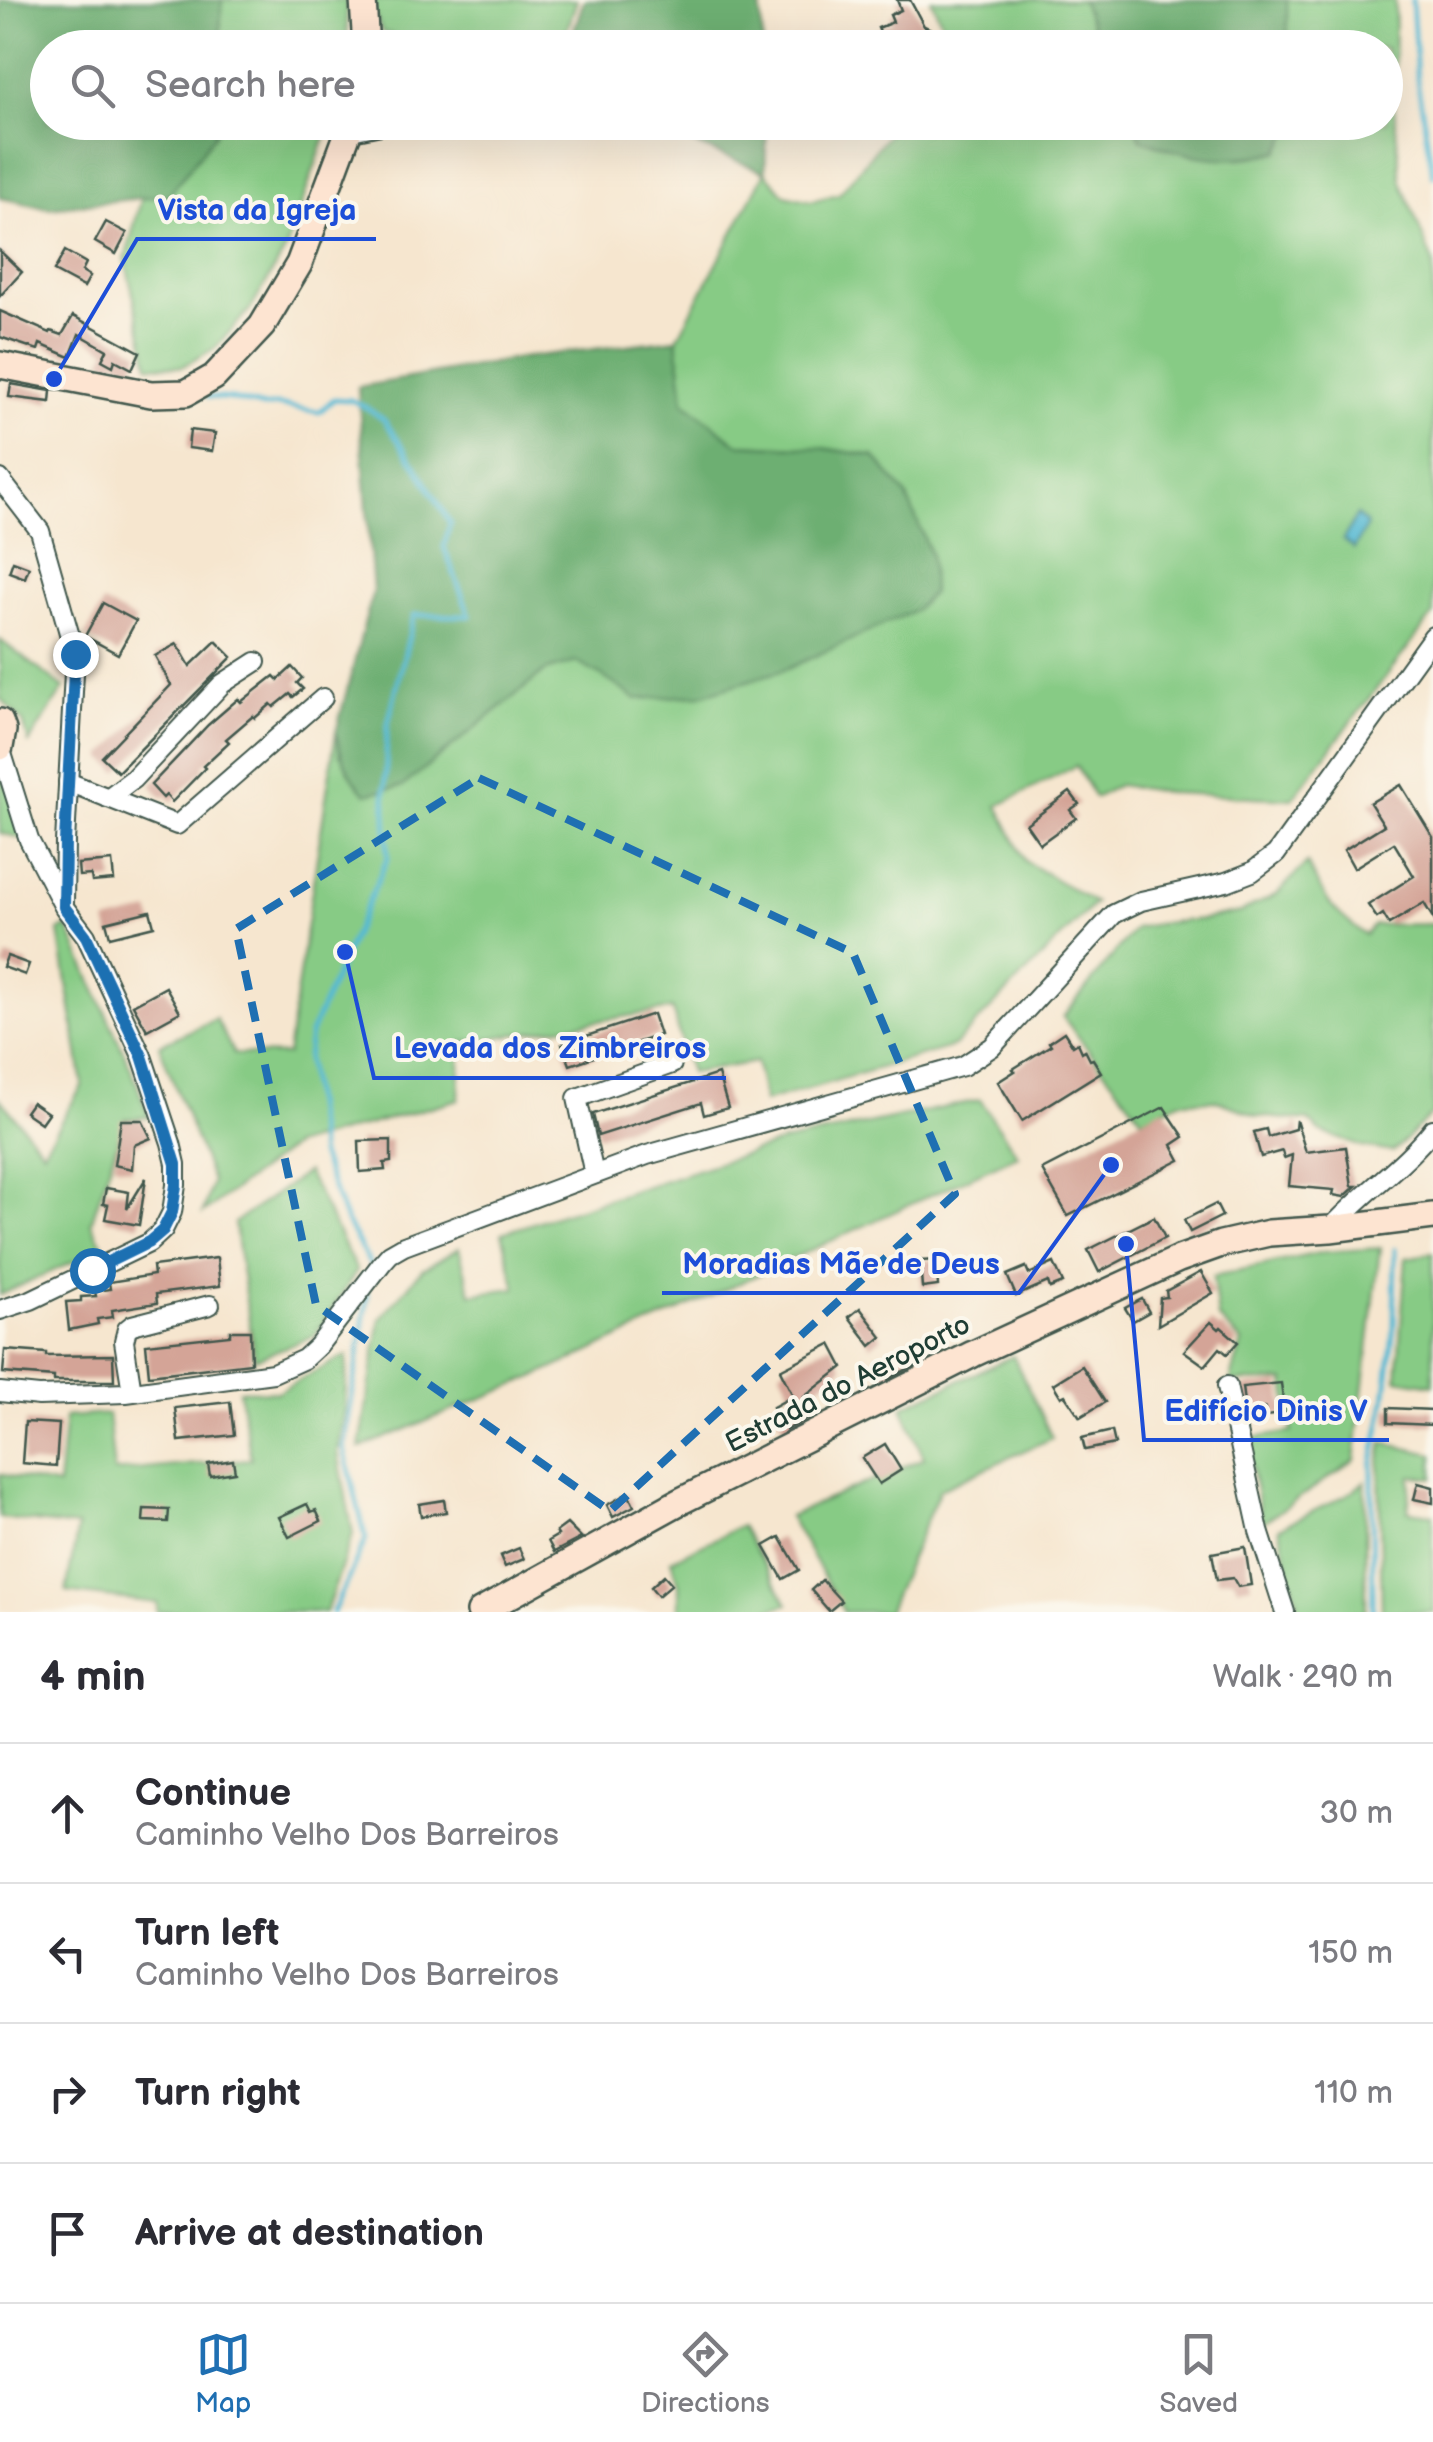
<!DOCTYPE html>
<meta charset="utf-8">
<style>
body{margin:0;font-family:"Balsamiq Sans",sans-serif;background:#f7f7f7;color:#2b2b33}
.stop{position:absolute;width:30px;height:30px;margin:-22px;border:8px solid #1f6fb2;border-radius:50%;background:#fff}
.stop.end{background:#1f6fb2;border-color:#fff;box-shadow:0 2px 10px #0008}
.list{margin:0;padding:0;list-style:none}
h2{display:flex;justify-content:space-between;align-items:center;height:130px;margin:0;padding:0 40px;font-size:42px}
h2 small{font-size:32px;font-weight:400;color:#7c7c81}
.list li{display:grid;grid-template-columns:65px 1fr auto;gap:30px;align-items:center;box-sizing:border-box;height:140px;padding:0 40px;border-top:2px solid #e1e1e2}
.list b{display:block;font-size:38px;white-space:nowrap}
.list p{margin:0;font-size:32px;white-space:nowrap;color:#7c7c81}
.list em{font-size:32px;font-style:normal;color:#7c7c81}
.icon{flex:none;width:55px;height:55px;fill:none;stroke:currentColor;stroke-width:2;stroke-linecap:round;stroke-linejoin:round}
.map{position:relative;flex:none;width:1433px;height:1612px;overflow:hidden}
.search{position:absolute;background:#fff;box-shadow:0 10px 40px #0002;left:30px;right:30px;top:30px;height:110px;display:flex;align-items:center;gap:25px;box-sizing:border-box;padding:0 35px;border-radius:55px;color:#7c7c81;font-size:38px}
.sheet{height:690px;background:#fff}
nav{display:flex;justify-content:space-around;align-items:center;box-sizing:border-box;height:140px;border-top:2px solid #e1e1e2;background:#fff;font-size:28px;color:#7c7c81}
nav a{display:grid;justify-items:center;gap:5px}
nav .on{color:#1f6fb2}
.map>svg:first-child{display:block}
.green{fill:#87cb85;stroke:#53845c;stroke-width:2.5}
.forest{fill:#6daf72;stroke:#467653;stroke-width:2.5}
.water{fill:#55b9d3;stroke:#3a7b84;stroke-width:2.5}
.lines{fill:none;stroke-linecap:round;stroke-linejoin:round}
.stream{stroke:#55b9d3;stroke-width:5}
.building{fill:#d4a497}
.service-casing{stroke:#3f564b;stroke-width:14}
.minor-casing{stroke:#3f564b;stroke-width:22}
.secondary-casing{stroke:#3f564b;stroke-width:30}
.service{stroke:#fff;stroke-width:9}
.minor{stroke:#fff;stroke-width:18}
.secondary{stroke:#fde4d1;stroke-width:25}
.route{stroke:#1f6fb2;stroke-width:12}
.marked{fill:none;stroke:#1f6fb2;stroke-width:8;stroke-dasharray:20 12;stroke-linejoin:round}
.labels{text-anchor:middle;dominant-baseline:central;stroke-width:8;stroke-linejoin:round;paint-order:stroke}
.street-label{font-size:28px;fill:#1f3d34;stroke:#fbf7ec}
.leader{fill:none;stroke:#1d4ed8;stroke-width:4}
.callout-dot{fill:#1d4ed8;stroke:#fbf7ec;stroke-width:4}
.callout-label{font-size:30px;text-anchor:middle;font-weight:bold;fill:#1d4ed8;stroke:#fbf7ec;stroke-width:8;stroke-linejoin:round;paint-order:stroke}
</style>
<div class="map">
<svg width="1433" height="1612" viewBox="0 0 1433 1612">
<rect width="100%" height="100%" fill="#fbf7ec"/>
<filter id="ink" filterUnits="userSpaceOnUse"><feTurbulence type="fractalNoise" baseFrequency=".01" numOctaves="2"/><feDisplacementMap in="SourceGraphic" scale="20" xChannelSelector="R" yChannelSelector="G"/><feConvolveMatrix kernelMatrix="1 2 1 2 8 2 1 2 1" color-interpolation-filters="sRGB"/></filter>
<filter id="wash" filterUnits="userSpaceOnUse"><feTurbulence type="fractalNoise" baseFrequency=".0048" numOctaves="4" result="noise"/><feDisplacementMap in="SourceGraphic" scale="40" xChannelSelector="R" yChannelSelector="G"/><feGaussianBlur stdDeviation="2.25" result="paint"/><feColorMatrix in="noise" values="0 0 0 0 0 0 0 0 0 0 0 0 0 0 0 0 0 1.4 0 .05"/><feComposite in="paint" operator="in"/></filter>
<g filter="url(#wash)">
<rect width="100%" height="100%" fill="#f6e6cf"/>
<g class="green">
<path d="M222,0H346L348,47L219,48Z"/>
<path d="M369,0H577L561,48L431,47L382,32Z"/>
<path d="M931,0H1395L1394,107L1401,181L1433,263V615L1292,799L1172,793L1118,785L1095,798L1076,766L998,806L1025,861L1095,903L954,1046L764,1102L756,1062L690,1073L672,1009L461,1043L459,1099L293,1146L203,1213L212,1181L159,1045L216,1019L234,1054L287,1055L336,732L340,756L427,767L545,671L576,662L602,676L931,556L906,495L874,456L821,448L738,444L684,402L677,339L765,172L785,195L811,201L839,194L897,123L1386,122V48L954,47Z"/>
<path d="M216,123H330L286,249L252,307L215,348L182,367L149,365L125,259L142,197L169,195L215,134Z"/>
<path d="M0,640L64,688L29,743L23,722L0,698Z"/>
<path d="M0,765L29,840L0,833Z"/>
<path d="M1307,863C1325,900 1331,910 1365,935L1374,925L1433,924V1113L1393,1152L1362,1147L1321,1132L1309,1121L1257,1116L1217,1100L1180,1101L1142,1119L1063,1017L1135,928L1161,923L1204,919L1241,912L1277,894Z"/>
<path d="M67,926L132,1071L149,1117L125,1119L91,1223L104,1248L0,1295V1099L43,1151L83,1085L59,931Z"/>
<path d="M980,1100L1018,1155L539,1375L360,1448L380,1319L422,1270L459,1248L471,1294L516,1288L502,1233L783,1142Z"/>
<path d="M307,1172L357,1271L314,1336L255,1359L234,1223Z"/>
<path d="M1380,1248L1355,1460L1262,1523L1246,1439L1292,1432L1285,1381L1230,1382L1242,1342L1218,1318L1213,1276L1324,1252Z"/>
<path d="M1433,1253V1385L1397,1379L1406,1258Z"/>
<path d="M347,1355L345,1410L338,1453L353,1534L326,1612H157V1603L66,1592L78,1527L0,1518V1474L58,1486L65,1417L108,1414L114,1472L251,1459L239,1390L277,1392Z"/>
<path d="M1013,1356L1052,1438L940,1489L887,1612H844L789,1516L924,1458L902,1407Z"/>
<path d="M1383,1443L1433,1454V1478L1411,1476L1408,1511L1433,1514V1612H1382L1379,1465Z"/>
<path d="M1365,1481L1366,1612H1300L1279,1528L1352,1492Z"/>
<path d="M741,1526L788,1604L760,1612H679V1584L671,1560Z"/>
</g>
<g class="forest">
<path d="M0,0H222L219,47L48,48V122L216,123L215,134L169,195L48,208L0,198Z"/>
<path d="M584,0H760L763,47H568Z"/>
<path d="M1081,0H1287L1288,47H1101Z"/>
<path d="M640,123H767L765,172Z"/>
<path d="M1291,123V130L1279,151C1231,165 1187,158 1141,139L1134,123Z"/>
<path d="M677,339L684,402L738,444L821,448L874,456L906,495L921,530L931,556L932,593L915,610L787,669L701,695L636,699L602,676L576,662L545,671L403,786L366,794C348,775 341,758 336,732L373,591L358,387L520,358Z"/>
</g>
<path class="water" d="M1357,515L1367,525L1354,549L1343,540Z"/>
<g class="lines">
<g class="stream">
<path d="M1412,0L1417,79L1433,175"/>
<path d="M208,397L232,399L264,407L277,405L319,412L334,399L351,400L369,409L384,420L416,466L450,523L444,547L470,616L414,615L387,728L385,794L388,857L310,1034L307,1059L320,1155L345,1219L372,1268"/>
<path d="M333,1612L366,1539L344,1448L368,1294"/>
<path d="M1373,1612L1372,1466L1385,1401L1394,1326L1395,1249"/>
</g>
</g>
<g id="blocks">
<g class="building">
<path d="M897,0H910L924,26L945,35L939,48H888L887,41L884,42L878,28L893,22L890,15L901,10Z"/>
<path d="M106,222L127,233L116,254L95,242Z"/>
<path d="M0,251L22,272L0,296Z"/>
<path d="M65,251L86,263L82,271L90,276L84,287L54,271Z"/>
<path d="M0,311L50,333L51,331L62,335L73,316L140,352L132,369L115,360L113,366L102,360L107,350L79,334L70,357L40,344L38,350L0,337Z"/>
<path d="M11,384L51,391L50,402L9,397Z"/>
<path d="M190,430L215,433L212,451L188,448Z"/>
<path d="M13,561L29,567L25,578L9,572Z"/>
<path d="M103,603L136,621L118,654L85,636Z"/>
<path d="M216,641L232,657L118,772L102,757L171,685L155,656L177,644L190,666Z"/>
<path d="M292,667L302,678L297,683L303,689L293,697L290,694L274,707L271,704L255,718L253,716L226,739L229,742L203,766L205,768L172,802L166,795L163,798L151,785L208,725L238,699L241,702L274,676L278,680Z"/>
<path d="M1401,785L1433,837V918L1424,903L1389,924L1383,914L1377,918L1368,905L1414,876L1394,843L1354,868L1344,850L1384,825L1370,803Z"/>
<path d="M1070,792L1079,804L1070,810L1076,818L1040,844L1026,824Z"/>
<path d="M112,861L114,880L92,882L91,875L79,876L78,864Z"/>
<path d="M150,911L154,926L110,937L106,922Z"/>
<path d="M7,956L29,964L25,975L3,967Z"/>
<path d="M166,987L180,1012L147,1030L133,1005Z"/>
<path d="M653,1014L660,1035L570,1065L562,1044Z"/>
<path d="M1064,1032L1073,1046L1078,1043L1082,1052L1085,1050L1090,1060L1093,1059L1101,1072L1022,1121L998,1082L1015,1071L1013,1069L1051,1045L1049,1042Z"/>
<path d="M718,1074L728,1108L704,1115L701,1103L598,1136L593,1114Z"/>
<path d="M32,1102L48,1113L41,1123L25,1112Z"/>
<path d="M1164,1107L1184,1137L1172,1145L1180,1160L1068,1216L1042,1170Z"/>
<path d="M121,1120H142L151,1138L134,1145L132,1169L114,1165Z"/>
<path d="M1296,1120L1306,1152L1346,1147L1352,1186H1356L1344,1197L1333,1195L1334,1190L1289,1186L1292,1155L1284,1158L1282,1151L1261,1157L1254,1132L1266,1129L1268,1137L1295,1129Z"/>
<path d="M391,1140V1162L384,1163L385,1170L360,1172L359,1141Z"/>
<path d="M146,1178L139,1225L105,1219L108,1205L103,1204L106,1188L129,1192L127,1209Z"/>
<path d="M1216,1204L1222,1216L1190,1232L1184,1220Z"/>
<path d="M1154,1217L1165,1238L1099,1272L1088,1250Z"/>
<path d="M217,1258L220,1286L156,1294L157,1303L112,1310L113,1317L97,1319L98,1324L69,1330L66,1302L81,1301V1297L96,1296L95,1291L110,1289L109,1282L154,1275L153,1266Z"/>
<path d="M936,1260L938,1286L922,1288L920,1261Z"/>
<path d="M1054,1263L1063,1283L1050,1288L1048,1282L1016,1296L1007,1275L1026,1267L1029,1274Z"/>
<path d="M1201,1272L1213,1293L1158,1325L1160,1298L1167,1297L1166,1291Z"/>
<path d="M1142,1299L1149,1312L1133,1321L1125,1308Z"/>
<path d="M860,1308L882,1337L871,1346L849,1317Z"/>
<path d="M1211,1322L1219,1329L1221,1327L1238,1342L1227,1354L1220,1348L1205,1366L1184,1351Z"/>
<path d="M230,1331H250L251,1363L149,1375L146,1344L230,1335Z"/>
<path d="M831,1344L843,1367L804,1397L815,1415L786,1430L773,1407L793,1396L780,1370Z"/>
<path d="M5,1350L46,1353V1356L113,1355L114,1381H54V1377L3,1373Z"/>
<path d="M910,1352L917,1364L888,1379L881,1367Z"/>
<path d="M1082,1366L1105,1402L1080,1417L1065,1395L1061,1397L1053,1384Z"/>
<path d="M1281,1383L1285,1414L1266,1416L1265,1408L1245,1411L1242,1387Z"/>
<path d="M230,1402L234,1435L179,1441L175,1408Z"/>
<path d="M1388,1408L1433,1410V1425L1388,1423Z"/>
<path d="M25,1422L59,1424L56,1466L22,1463Z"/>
<path d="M1112,1431L1115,1444L1085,1450L1082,1438Z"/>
<path d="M885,1444L901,1470L879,1484L862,1458Z"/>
<path d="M233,1460L235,1472L210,1476L208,1464Z"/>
<path d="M1418,1483L1433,1487V1503L1414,1499Z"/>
<path d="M628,1493L634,1506L613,1517L607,1505Z"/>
<path d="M444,1500L446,1512L421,1516L419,1504Z"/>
<path d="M307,1504L311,1512L316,1510L321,1521L289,1537L279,1517Z"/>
<path d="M144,1509L169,1510L168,1522L143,1521Z"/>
<path d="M567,1524L581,1538L554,1552L548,1541L558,1535L556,1532Z"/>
<path d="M780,1537L799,1570L783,1579L764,1546Z"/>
<path d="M1245,1547L1251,1585L1238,1587L1233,1578L1217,1580L1212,1553Z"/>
<path d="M519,1548L524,1559L505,1567L500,1556Z"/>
<path d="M664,1575L672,1584L658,1596L651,1587Z"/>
<path d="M822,1580L841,1601L829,1611L811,1590Z"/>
</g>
</g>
</g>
<g filter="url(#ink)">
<use href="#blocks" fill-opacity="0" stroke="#3f564b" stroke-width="2.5"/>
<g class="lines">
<defs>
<path id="service" d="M353,135L382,129L398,122"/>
<g id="minor">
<path d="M0,479L40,531L75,654L65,842L64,902"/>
<path d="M68,782L177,825L323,698"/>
<path d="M108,798L133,779L222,684L256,662"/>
<path d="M594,1174L577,1098L672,1064"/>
<path d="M1330,1229C1362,1193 1403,1167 1433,1129"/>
<path d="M0,1310L31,1300L149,1243L163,1230L172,1212L176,1185V1164L171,1143L142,1056L86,936L64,907L29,840L0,747"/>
<path d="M1227,1386L1259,1531L1285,1612"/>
<path d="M0,1392L39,1396L126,1393L273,1373L304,1359L318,1346L382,1263L390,1254L404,1246L647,1155L963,1066L992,1047L1114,914L1141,901L1226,882L1252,872L1276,854L1433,636"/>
<path d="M132,1392L124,1341L127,1329L132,1325L210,1305"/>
</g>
<g id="secondary">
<path d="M363,0L366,48"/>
<path d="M0,365L151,394L186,393L214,377L262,326L299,264L352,122"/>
<path d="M0,722L3,730L0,747"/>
<path d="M480,1612L679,1502L973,1354L1179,1259L1221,1244L1269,1233L1330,1229L1433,1216"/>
</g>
</defs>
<use href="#service" class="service-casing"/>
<use href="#minor" class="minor-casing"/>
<use href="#secondary" class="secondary-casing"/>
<use href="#service" class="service"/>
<use href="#minor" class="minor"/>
<use href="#secondary" class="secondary"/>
</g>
</g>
<g class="lines" filter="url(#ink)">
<path class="route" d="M75,654L65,842L64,907L86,936L142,1056L176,1164V1185L172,1212L163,1230L149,1242L92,1270"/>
</g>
<path class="marked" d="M479,778L853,953L955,1194L610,1511L316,1305L236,929Z"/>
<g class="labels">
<g class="street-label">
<text transform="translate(848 1384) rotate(-27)">Estrada do Aeroporto</text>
</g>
</g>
<path class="leader" d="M54 379L137 239H376M345 952L374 1078H726M1111 1165L1019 1293H662M1126 1244L1144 1440H1389"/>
<g class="callout-dot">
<circle cx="54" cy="379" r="10"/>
<circle cx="345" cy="952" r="10"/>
<circle cx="1111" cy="1165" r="10"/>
<circle cx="1126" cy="1244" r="10"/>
</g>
<g class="callout-label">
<text x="257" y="220">Vista da Igreja</text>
<text x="550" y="1058">Levada dos Zimbreiros</text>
<text x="841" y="1274">Moradias Mãe de Deus</text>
<text x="1266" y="1421">Edifício Dinis V</text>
</g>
</svg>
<div class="stop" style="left:92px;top:1270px"></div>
<div class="stop end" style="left:75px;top:654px"></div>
<div class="search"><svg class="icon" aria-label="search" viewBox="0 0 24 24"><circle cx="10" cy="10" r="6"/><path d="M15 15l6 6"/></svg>Search here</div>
</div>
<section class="sheet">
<h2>4 min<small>Walk · 290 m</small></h2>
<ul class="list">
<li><svg class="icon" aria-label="ahead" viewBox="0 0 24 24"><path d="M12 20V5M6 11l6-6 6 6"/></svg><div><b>Continue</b><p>Caminho Velho Dos Barreiros</p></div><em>30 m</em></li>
<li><svg class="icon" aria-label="left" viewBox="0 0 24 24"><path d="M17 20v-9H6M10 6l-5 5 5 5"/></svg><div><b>Turn left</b><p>Caminho Velho Dos Barreiros</p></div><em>150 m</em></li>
<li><svg class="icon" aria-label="right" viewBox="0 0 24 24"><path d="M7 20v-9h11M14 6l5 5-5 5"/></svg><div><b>Turn right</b></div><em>110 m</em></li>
<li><svg class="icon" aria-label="arrive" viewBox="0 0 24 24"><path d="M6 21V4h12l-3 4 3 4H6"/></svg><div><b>Arrive at destination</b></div></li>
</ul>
</section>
<nav>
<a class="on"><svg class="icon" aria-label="map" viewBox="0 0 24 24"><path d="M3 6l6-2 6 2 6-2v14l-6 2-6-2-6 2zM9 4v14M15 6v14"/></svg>Map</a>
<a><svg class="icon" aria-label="directions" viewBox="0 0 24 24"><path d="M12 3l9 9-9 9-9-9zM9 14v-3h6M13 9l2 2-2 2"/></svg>Directions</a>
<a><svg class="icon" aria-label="saved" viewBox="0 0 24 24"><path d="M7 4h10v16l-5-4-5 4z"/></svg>Saved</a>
</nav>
